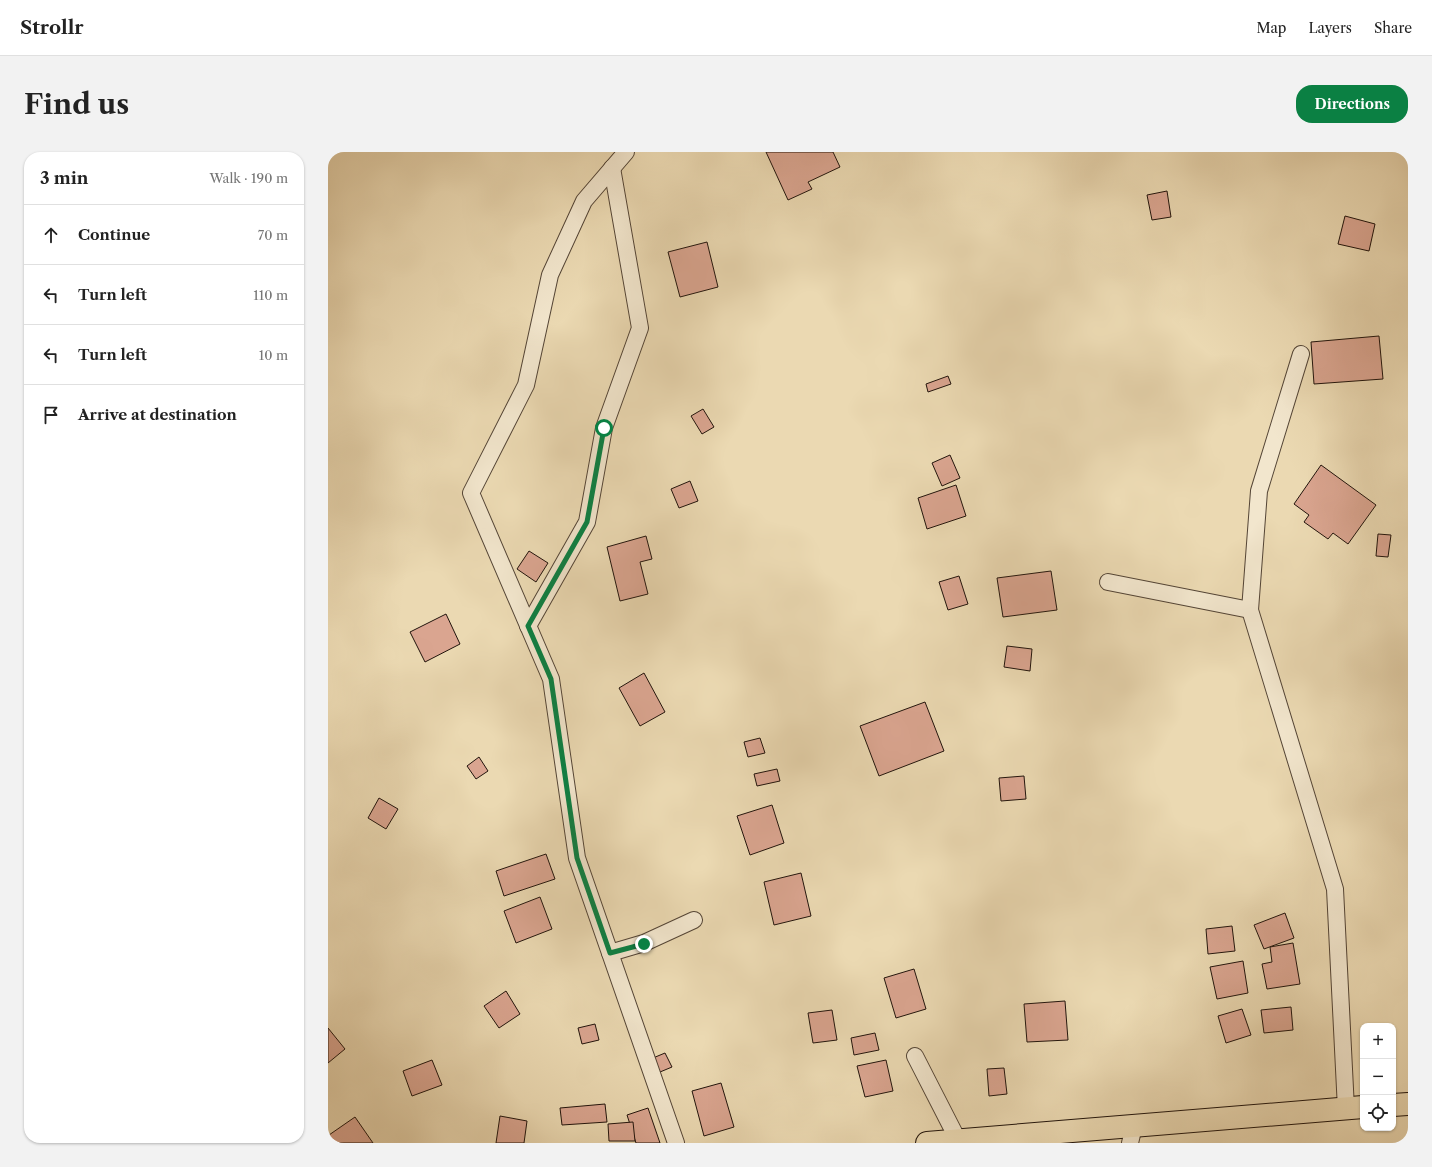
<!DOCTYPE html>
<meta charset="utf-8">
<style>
body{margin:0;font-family:"Libre Caslon Text",serif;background:#f2f2f2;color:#222}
.controls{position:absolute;right:12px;bottom:12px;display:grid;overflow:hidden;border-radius:8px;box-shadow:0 1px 3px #0004}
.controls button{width:36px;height:36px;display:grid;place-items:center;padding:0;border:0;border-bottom:1px solid #e0e0e0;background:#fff;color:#222;font:20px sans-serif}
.stop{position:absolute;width:12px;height:12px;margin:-9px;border:3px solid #0b8043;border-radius:50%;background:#fff}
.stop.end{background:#0b8043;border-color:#fff;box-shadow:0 1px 4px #0008}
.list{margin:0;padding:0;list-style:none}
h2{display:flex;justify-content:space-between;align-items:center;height:52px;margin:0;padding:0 16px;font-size:17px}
h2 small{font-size:13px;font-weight:400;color:#767676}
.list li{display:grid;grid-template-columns:26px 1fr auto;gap:12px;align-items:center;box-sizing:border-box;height:60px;padding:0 16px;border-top:1px solid #e0e0e0}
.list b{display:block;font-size:15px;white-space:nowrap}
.list em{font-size:13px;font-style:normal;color:#767676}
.icon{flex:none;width:22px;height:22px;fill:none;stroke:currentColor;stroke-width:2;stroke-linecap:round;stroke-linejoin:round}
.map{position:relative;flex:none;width:1080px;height:991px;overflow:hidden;border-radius:16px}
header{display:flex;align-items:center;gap:24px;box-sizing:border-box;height:56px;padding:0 20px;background:#fff;border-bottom:1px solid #e0e0e0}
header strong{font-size:19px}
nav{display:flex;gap:22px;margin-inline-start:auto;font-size:14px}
.intro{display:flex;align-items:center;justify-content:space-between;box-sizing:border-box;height:96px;padding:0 24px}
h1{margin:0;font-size:28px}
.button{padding:10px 18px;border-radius:16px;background:#0b8043;color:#fff;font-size:14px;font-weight:700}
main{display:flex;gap:24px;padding:0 24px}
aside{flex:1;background:#fff;border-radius:16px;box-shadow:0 1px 3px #0004}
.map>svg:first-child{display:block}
.building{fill:#daa590;stroke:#21140c}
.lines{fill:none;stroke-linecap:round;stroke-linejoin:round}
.street-casing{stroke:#544536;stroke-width:18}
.primary-casing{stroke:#21140c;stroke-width:24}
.street{stroke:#f2e6cd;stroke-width:16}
.primary{stroke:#ebd9b2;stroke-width:22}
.route{stroke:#0b8043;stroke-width:5}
</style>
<header>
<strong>Strollr</strong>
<nav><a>Map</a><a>Layers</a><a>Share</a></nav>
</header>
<div class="intro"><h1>Find us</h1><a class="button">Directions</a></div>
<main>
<aside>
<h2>3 min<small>Walk · 190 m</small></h2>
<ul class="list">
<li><svg class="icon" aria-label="ahead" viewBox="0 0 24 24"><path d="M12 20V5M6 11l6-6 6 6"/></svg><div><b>Continue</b></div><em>70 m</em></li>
<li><svg class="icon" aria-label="left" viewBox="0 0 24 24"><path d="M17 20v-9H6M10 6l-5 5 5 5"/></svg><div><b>Turn left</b></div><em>110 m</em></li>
<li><svg class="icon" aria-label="left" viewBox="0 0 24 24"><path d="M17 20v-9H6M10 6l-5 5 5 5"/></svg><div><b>Turn left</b></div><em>10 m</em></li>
<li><svg class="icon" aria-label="arrive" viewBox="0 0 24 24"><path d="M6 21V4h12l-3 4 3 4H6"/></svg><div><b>Arrive at destination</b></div></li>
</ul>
</aside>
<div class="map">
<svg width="1080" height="991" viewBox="0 0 1080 991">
<rect width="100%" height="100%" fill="#ebd9b2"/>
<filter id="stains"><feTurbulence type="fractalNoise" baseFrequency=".005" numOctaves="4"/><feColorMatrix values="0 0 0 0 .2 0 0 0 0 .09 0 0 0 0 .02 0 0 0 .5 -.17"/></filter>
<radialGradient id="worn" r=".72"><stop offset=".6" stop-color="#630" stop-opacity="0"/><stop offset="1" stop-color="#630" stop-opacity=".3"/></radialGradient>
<g class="building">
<path d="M438,0H505L512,15L480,30L484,37L460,48Z"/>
<path d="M839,39L843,65L824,68L819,43Z"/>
<path d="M1017,64L1047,72L1041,99L1010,92Z"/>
<path d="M379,90L390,135L352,145L340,100Z"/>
<path d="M1051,184L1055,227L986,232L983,190Z"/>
<path d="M620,224L623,232L600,240L598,232Z"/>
<path d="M375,257L386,275L374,282L363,264Z"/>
<path d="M622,303L632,326L614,334L604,311Z"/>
<path d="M993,313L1048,353L1020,392L1005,381L1000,387L976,370L981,363L966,352Z"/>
<path d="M362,329L370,349L351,356L343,337Z"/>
<path d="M628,333L638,364L599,377L590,346Z"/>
<path d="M1050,382L1063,383L1060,405L1048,404Z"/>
<path d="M318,384L324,407L312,410L320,442L292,449L279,395Z"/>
<path d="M201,399L220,411L208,430L189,417Z"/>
<path d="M723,419L729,458L675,465L669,426Z"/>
<path d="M631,424L640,452L620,458L611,430Z"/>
<path d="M118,462L132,492L97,510L82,480Z"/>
<path d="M679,494L704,497L702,519L676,515Z"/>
<path d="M316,521L337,560L312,574L291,536Z"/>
<path d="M597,550L616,599L551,624L532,574Z"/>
<path d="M432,586L437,601L420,605L416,590Z"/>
<path d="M151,605L160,619L148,627L139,614Z"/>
<path d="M449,617L452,629L429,634L426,622Z"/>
<path d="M696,624L698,647L673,649L671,626Z"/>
<path d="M51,646L70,657L58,677L40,666Z"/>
<path d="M444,653L456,691L422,703L409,664Z"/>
<path d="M218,702L227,727L176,744L168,719Z"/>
<path d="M473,721L483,764L446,773L436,730Z"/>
<path d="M212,745L224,777L188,791L176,759Z"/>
<path d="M957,761L966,786L936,797L926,773Z"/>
<path d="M904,774L907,799L880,802L878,777Z"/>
<path d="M965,791L972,832L939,837L934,812L944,810L942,795Z"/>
<path d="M915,809L920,841L889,847L882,815Z"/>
<path d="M586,817L598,857L568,866L556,826Z"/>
<path d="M178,839L192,862L171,876L156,854Z"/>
<path d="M737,849L740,888L699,890L696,852Z"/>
<path d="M963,855L965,878L936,881L933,858Z"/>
<path d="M914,857L923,883L898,891L890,864Z"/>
<path d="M504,858L509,888L485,891L480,861Z"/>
<path d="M267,872L271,888L254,892L250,876Z"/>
<path d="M0,876L17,897L0,911Z"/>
<path d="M547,881L551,898L526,903L523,886Z"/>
<path d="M337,901L344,915L332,920L325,906Z"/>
<path d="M104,908L114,933L84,944L75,919Z"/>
<path d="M558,908L565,939L537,945L529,914Z"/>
<path d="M676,916L679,942L661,944L659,917Z"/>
<path d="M393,931L406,975L376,984L364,939Z"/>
<path d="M277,952L279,970L234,973L232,956Z"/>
<path d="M320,956L332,991H308L299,963Z"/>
<path d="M172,964L199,969L196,991H168Z"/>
<path d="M27,965L45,991H7L1,983Z"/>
<path d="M305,970L307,989H281L280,972Z"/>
</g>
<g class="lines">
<defs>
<g id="street">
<path d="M298,0L256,49L222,123L198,233L143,341L223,527L249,706L348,991"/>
<path d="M973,202L931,339L922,458L1007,737L1018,957"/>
<path d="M780,430L922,458"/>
<path d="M200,474L259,370L276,276L312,176L284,16"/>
<path d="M282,801L316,791L366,768"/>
<path d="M587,904L630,988"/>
<path d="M802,991L806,974"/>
</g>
<g id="primary">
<path d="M1065,953L1080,952"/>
<path d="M599,991L1035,955"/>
</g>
</defs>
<use href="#street" class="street-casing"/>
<use href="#primary" class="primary-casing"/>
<use href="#street" class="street"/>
<use href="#primary" class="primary"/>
</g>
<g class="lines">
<path class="route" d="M276,276L259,370L200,474L223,527L249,706L282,801L316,792"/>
</g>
<rect width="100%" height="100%" filter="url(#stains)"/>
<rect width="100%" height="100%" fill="url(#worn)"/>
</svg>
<div class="controls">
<button>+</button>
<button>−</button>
<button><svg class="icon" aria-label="locate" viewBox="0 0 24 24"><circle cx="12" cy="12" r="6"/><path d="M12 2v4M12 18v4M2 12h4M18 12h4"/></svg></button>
</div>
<div class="stop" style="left:276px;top:276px"></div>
<div class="stop end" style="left:316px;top:792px"></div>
</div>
</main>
